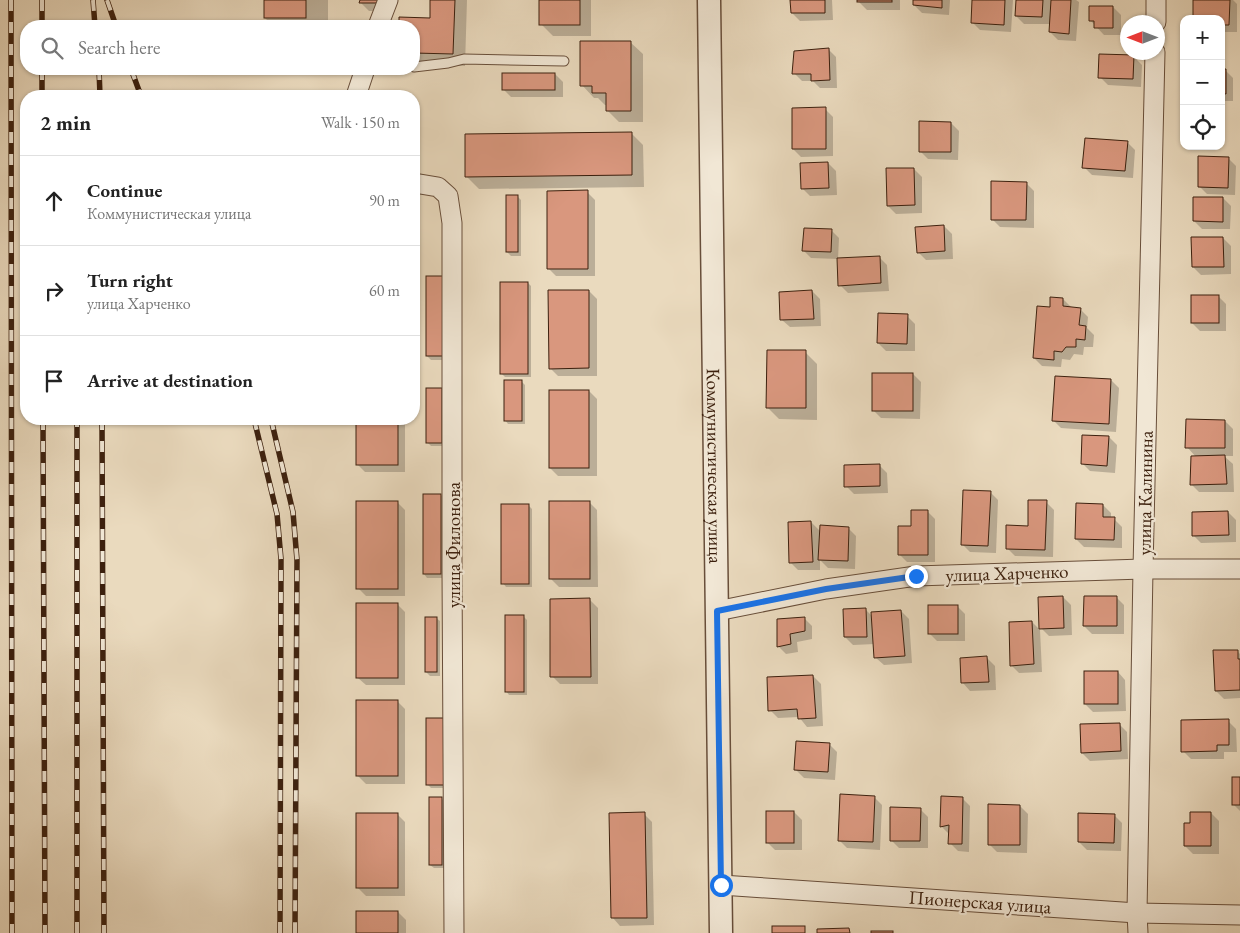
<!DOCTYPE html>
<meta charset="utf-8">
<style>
body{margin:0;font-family:"EB Garamond",serif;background:#f6f6f6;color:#222}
.controls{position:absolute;right:15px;top:15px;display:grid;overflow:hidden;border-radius:10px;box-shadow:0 1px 4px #0004}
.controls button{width:45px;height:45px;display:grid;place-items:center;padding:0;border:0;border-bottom:1px solid #e0e0e0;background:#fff;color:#222;font:25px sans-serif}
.compass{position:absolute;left:1120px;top:15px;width:45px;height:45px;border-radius:50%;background:#fff;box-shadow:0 1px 4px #0004;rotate:270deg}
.stop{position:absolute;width:15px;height:15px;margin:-11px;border:4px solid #1a73e8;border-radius:50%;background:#fff}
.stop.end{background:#1a73e8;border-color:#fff;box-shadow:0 1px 5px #0008}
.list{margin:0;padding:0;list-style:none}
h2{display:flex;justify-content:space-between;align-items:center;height:65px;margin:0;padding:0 20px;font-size:21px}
h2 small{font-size:16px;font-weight:400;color:#767676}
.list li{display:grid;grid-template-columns:32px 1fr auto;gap:15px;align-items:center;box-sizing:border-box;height:90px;padding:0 20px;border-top:1px solid #e0e0e0}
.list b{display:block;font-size:19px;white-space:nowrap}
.list p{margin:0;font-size:16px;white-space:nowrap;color:#767676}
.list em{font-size:16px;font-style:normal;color:#767676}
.icon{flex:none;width:28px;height:28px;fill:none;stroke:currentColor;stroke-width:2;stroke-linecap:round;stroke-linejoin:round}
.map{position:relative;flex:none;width:1240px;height:933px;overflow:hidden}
.search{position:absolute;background:#fff;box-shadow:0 1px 4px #0004;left:20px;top:20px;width:400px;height:55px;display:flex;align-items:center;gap:12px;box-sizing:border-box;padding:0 18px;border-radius:20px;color:#767676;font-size:19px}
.panel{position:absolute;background:#fff;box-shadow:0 1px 4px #0004;left:20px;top:90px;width:400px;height:335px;border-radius:20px}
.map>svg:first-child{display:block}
.shadow{fill:#0003}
.building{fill:#d9977e;stroke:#3c200e}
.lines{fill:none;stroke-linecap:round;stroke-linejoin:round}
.service-casing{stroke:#684e3a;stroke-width:11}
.minor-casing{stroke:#684e3a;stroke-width:21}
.tertiary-casing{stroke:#684e3a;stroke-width:25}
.service{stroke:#f1e7d5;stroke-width:9}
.minor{stroke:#f1e7d5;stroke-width:19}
.tertiary{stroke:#f1e7d5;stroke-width:22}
.rail-casing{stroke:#3c200e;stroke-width:5.5}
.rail{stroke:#f1e7d5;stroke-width:4;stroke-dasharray:11;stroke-linecap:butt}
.route{stroke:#1a73e8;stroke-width:6}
.labels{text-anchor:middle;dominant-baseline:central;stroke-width:4.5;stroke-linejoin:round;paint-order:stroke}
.street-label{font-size:19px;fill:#3c200e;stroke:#f1e7d5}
</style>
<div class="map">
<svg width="1240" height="933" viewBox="0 0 1240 933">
<rect width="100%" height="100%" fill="#eadabe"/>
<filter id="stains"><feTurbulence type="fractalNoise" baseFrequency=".004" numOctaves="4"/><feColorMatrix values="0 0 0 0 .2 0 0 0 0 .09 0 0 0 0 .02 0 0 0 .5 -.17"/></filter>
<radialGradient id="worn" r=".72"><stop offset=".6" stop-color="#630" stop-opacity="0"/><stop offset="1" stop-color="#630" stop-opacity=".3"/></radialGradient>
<g class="shadow">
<path d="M265,0H328V26H273L265,18Z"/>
<path d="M361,0H386V11H369L361,3Z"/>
<path d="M431,0H467L465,66L414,64V26H400V18L431,19Z"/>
<path d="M541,0H591V36H553L541,24Z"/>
<path d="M791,0H832L833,20L800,21L792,13Z"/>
<path d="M859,0H900V10H867L859,2Z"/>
<path d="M914,0H950L949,15L922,13L914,5Z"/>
<path d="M973,0H1013L1011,32L980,30L972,22Z"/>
<path d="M1017,0H1050L1052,1V0H1076L1079,2L1076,41L1058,40L1050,32V24H1024L1016,16Z"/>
<path d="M1194,0H1233L1237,4V32H1221V19Z"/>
<path d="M1113,7L1121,15V35H1104L1090,20Z"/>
<path d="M630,42L643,54V122H619L607,110V105H605L598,98H594L582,85Z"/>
<path d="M828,49L836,57L837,88H820L813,81H802L794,73Z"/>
<path d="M1134,57L1142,65L1141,87L1108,85L1100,77Z"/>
<path d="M1221,70H1225L1233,78V101H1221Z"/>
<path d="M555,74L563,82V97H511L503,89Z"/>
<path d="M825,109L833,117V156L801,157L793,149Z"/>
<path d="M951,123L959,131L958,160L928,159L920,151Z"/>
<path d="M631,133L643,145L644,187L479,189L467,177Z"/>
<path d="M1127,142L1135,150L1133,178L1092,175L1084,167Z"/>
<path d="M1228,158L1236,166L1235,195L1207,194L1199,186Z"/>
<path d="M828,163L836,171L837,195L810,196L802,188Z"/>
<path d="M914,169L922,177V213L896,214L888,206Z"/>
<path d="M1026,183L1034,191V228L1000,227L992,219Z"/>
<path d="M587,192L595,200V276H556L548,268Z"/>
<path d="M518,197L521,200V256H511L507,252Z"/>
<path d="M1223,198L1231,206L1230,229H1202L1194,221Z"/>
<path d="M944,226L952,234L953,259L926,260L918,252Z"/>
<path d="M831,230L839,238L838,259L811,258L803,250Z"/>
<path d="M1223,238L1231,246V274L1201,275L1193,267Z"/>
<path d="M879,257L887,265L889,291L848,293L840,285Z"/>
<path d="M427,277L447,360H431L427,356Z"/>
<path d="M528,283L531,286V377H505L501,373Z"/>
<path d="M589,291L597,299V376H558L550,368Z"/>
<path d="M812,291L820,299L821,326L790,327L782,320Z"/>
<path d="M1218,296L1226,304V331H1200L1192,323Z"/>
<path d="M1063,299L1071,307L1080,309L1088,317L1087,328L1094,335L1093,347H1084L1083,355L1074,354L1070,360L1062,359L1061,367L1042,366L1034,358L1051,308Z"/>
<path d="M907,316L915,324V351H886L878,343Z"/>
<path d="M805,352L817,364V420L779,419L767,407Z"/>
<path d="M913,374L921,382L920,419L881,418L873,410Z"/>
<path d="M1111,380L1119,388L1116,432L1061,428L1053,420Z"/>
<path d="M522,382L525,385V424H508L505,420Z"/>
<path d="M441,389L445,393V446H431L427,442Z"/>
<path d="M589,391L597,399V476H558L550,468Z"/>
<path d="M357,419H405V472H365L357,464Z"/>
<path d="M1225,421L1233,429V456H1224L1233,464L1234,492H1199L1191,484L1196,457L1187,447Z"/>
<path d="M1109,437L1117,445L1115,473L1090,471L1082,463Z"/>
<path d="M879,465L887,473L888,493L854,494L846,486Z"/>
<path d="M990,492L998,500L996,553L970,552L962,544Z"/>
<path d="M441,495L444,498V578H427L424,574Z"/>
<path d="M397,502L405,510V596H366L358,588Z"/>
<path d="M589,502L597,510L598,587H559L551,579Z"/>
<path d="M1046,502L1054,510L1053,557L1015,556L1007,548L1029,527Z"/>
<path d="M528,505L532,509V587H506L503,583Z"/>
<path d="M1103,505L1111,513V519H1114L1122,527V548L1084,547L1076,539Z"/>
<path d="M927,511L935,519V562H907L899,554L912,527Z"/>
<path d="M1228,512L1236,520V542L1201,543L1193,535Z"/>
<path d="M811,522L821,532L848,528L856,536L855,569L828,568L820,560V570H798L790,562Z"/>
<path d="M1063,597L1071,605L1072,635L1049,636L1041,628Z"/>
<path d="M1116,597L1124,605V634H1092L1084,626Z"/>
<path d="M590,600L598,608V684H560L552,676Z"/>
<path d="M397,604L405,612V685H366L358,678Z"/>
<path d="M957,606L965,614V641H937L929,633Z"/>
<path d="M866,610L873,617L901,611L909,619L912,663L884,665L876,658L875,644L853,645L845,637Z"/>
<path d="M523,616L527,620V695H509L506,691Z"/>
<path d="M436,618L440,621V676H430L426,672Z"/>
<path d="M804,618L812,626V639L797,642L798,652L786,654L778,646Z"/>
<path d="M1032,622L1040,630L1042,672L1019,673L1011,665Z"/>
<path d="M1237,651L1240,654V698L1224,699L1216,691Z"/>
<path d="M987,658L995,666L996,690L970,691L963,683Z"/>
<path d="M1118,672L1125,680L1126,711L1093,712L1085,704Z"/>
<path d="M813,676L821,684L823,726L807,727L799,717L778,718L770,710Z"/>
<path d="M397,701L405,709V784H366L358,776Z"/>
<path d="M428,719L447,788H431L428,785Z"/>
<path d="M1228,721L1236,729L1237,752H1224V759H1191L1183,751Z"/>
<path d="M1119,724L1127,732L1128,759L1090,761L1082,753Z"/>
<path d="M829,744L837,752L835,780L804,778L796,770Z"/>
<path d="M1240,778V811L1233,804Z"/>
<path d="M874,797L882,805L880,850L847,848L839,840Z"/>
<path d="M441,798L445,802V868H434L430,865Z"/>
<path d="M962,798L970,806L969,852L958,851L950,843V835L941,826Z"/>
<path d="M1020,806L1028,814L1027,853L997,852L989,844Z"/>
<path d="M920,809L928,817V848H899L891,840Z"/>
<path d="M794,812L802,820V850H775L767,842Z"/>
<path d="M1211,813L1219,821V854H1193L1185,846L1191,825Z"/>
<path d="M397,814L405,822V896H366L358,888Z"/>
<path d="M644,814L652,822L654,925L620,926L613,918Z"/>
<path d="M1114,815L1122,823L1121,851L1087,850L1079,842Z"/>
<path d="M398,912L406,920V933H358Z"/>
</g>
<g class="building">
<rect x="264" y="0" width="42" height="18"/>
<path d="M360,0H378V3H359Z"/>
<path d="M430,0H455L453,54L414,53V26H399V17L430,18Z"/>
<rect x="539" y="0" width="41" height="25"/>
<path d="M790,0H825V13H791Z"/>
<rect x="857" y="0" width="35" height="2"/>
<path d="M913,0H942V8L913,5Z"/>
<path d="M972,0H1005L1004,25L971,23Z"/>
<path d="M1016,0H1043L1042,17L1015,16Z"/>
<path d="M1051,0H1071L1069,34L1049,32Z"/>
<path d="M1193,0H1230L1229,25H1221V19H1193Z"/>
<path d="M1089,6H1113V28H1094V21H1089Z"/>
<path d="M580,41H631V111H606V93H592V86H580Z"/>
<path d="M829,48L830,80L811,81V74H792L794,51Z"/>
<path d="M1099,54L1134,55L1133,79L1098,78Z"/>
<path d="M1221,69H1226V94L1221,93Z"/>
<rect x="502" y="73" width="53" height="17"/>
<path d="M826,107V149H792V108Z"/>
<path d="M919,121L951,122V152H919Z"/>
<path d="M632,132V175L465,177V134Z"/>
<path d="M1085,138L1128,141L1125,171L1082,168Z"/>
<path d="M1198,156L1229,157L1228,188L1198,187Z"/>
<path d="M828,162L829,188L801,189L800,163Z"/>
<path d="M886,168H914L915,205L887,206Z"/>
<path d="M991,181L1027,182L1026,220H991Z"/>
<path d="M588,190V269H547V191Z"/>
<rect x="506" y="195" width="12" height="57"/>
<path d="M1193,197H1223V222L1193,221Z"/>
<path d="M944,225L945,251L917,253L915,227Z"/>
<path d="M804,228L832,229L831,252L802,251Z"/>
<path d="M1191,237H1223L1224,267H1192Z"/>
<path d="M880,256L881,283L838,286L837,258Z"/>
<rect x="426" y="276" width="18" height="80"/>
<rect x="500" y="282" width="28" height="92"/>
<path d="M548,290H589V368L549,369Z"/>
<path d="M812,290L814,319L780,320L779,292Z"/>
<rect x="1191" y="295" width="28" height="28"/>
<path d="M1050,297L1063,298V306L1081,308L1079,325L1086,326L1085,340L1076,339V347H1066L1062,352L1054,351V360L1033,358L1037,306L1050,307Z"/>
<path d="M878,313L908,314L907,344L877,343Z"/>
<path d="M767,350H806V408H766Z"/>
<rect x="872" y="373" width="41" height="38"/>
<path d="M1055,376L1111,379L1109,424L1052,421Z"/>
<rect x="504" y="380" width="18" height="41"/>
<rect x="426" y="388" width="16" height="55"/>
<rect x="549" y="390" width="40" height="78"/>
<rect x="356" y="419" width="42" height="46"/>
<path d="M1186,419L1225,420V448H1185Z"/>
<path d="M1082,435L1109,436L1107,466L1081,464Z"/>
<path d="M1225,455L1227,484L1190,485L1191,456Z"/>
<path d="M880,464V486L844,487V465Z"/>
<path d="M963,490L991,491L988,546L961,545Z"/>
<rect x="423" y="494" width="18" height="80"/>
<path d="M1028,500H1047L1045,550L1006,549V525L1028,526Z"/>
<rect x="356" y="501" width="42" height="88"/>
<rect x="549" y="501" width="41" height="78"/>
<path d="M1076,503L1103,504V517H1115L1114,540L1075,539Z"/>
<rect x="501" y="504" width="28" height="80"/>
<path d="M911,510H928V555H898V526H911Z"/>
<path d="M1228,511L1229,535L1192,536V512Z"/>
<path d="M811,521L813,562L789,563L788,522Z"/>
<path d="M820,525L849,527L848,561L818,560Z"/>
<path d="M1063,596L1064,628L1039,629L1038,597Z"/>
<path d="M1084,596H1117V626H1083Z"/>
<path d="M590,598L591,677H550V599Z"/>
<rect x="356" y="603" width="42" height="75"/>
<rect x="928" y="605" width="30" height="29"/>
<path d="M866,608L867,637H844L843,609Z"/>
<path d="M901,610L905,656L874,658L871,612Z"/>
<rect x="505" y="615" width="19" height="77"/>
<rect x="425" y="617" width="12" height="55"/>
<path d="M805,617V631L790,634L791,644L777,647V619Z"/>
<path d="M1032,621L1034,664L1010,666L1009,622Z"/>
<path d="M1213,650H1238V659H1240V690L1215,691Z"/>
<path d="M987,656L989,682L961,683L960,658Z"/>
<rect x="1084" y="671" width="34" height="33"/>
<path d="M813,675L816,718L798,719L797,709L768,711L767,677Z"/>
<rect x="356" y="700" width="42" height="76"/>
<rect x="426" y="718" width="18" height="67"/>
<path d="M1229,719V745H1217V751L1181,752V720Z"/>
<path d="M1120,723L1121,751L1081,753L1080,724Z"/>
<path d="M796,741L830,743L828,772L794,770Z"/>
<rect x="1232" y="777" width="8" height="28"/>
<path d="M840,794L875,796L873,842L838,841Z"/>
<path d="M941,796L963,797L962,844H948L949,825L940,827Z"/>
<rect x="429" y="797" width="13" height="68"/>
<path d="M988,804L1020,805V845H988Z"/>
<path d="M890,807L921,808L920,841H890Z"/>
<rect x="766" y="811" width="28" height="32"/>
<path d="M645,812L647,918H611L609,813Z"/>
<path d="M1190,812H1211V846H1184V823H1190Z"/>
<rect x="356" y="813" width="42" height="75"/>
<path d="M1078,813L1115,814L1114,843L1078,842Z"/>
<rect x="356" y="911" width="42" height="22"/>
<rect x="772" y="926" width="33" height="7"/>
<path d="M849,928L850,933H817V929Z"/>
<rect x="871" y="931" width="22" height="2"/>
</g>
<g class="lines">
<defs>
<g id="service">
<path d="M414,67L448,63L464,59L564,61"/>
<path d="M394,69H398"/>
</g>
<g id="minor">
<path d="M1156,22V0"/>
<path d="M378,26L388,0"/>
<path d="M356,96L365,69"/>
<path d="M414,183L438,187L448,196L452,223V570L454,933"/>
<path d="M717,611L826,589L916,576L1143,569H1240"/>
<path d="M721,885L1137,913L1240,915"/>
<path d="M1138,933L1137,913L1143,569L1155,52"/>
</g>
<g id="tertiary">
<path id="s1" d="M709,0L721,933"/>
</g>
</defs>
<use href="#service" class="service-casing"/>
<use href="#minor" class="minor-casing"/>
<use href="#tertiary" class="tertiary-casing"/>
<use href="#service" class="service"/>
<use href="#minor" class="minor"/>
<use href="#tertiary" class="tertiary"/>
<defs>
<g id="rail">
<path d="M11,0L12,933"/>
<path d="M42,0V26"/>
<path d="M93,0L95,26"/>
<path d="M107,0L116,26"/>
<path d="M42,69V96"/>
<path d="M99,69L100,96"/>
<path d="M131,69L141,96"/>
<path d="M43,419L45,933"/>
<path d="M102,419L104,933"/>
<path d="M254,419L277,514L281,559L280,933"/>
<path d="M271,419L293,512L297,560L295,933"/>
<path d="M77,933V419"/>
</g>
</defs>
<use href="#rail" class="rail-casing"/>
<use href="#rail" class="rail"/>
</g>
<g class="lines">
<path class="route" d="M721,885L717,611L826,589L916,576"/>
</g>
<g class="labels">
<g class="street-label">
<text stroke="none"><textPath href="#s1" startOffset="466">Коммунистическая улица</textPath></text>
<text transform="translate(1145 493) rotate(-89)">улица Калинина</text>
<text transform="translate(453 545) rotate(-90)">улица Филонова</text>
<text transform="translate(1007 573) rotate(-2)">улица Харченко</text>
<text transform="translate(980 902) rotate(4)">Пионерская улица</text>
</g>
</g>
<rect width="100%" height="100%" filter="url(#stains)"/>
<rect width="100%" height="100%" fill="url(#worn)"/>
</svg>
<div class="controls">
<button>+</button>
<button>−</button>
<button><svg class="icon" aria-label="locate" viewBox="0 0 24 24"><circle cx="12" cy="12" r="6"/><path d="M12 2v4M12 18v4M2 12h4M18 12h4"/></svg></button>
</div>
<svg class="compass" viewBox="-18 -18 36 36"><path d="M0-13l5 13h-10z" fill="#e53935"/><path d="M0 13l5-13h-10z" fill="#767676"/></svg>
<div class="stop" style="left:721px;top:885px"></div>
<div class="stop end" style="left:916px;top:576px"></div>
<div class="search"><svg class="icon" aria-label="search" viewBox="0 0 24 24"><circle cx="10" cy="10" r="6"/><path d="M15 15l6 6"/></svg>Search here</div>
<section class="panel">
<h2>2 min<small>Walk · 150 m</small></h2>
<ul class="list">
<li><svg class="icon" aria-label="ahead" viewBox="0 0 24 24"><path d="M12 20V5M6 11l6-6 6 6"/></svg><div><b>Continue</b><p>Коммунистическая улица</p></div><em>90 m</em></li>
<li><svg class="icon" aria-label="right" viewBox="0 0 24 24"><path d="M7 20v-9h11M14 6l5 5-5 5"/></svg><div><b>Turn right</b><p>улица Харченко</p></div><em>60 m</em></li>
<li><svg class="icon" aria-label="arrive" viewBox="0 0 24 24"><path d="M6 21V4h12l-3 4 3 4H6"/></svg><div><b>Arrive at destination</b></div></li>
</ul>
</section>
</div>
